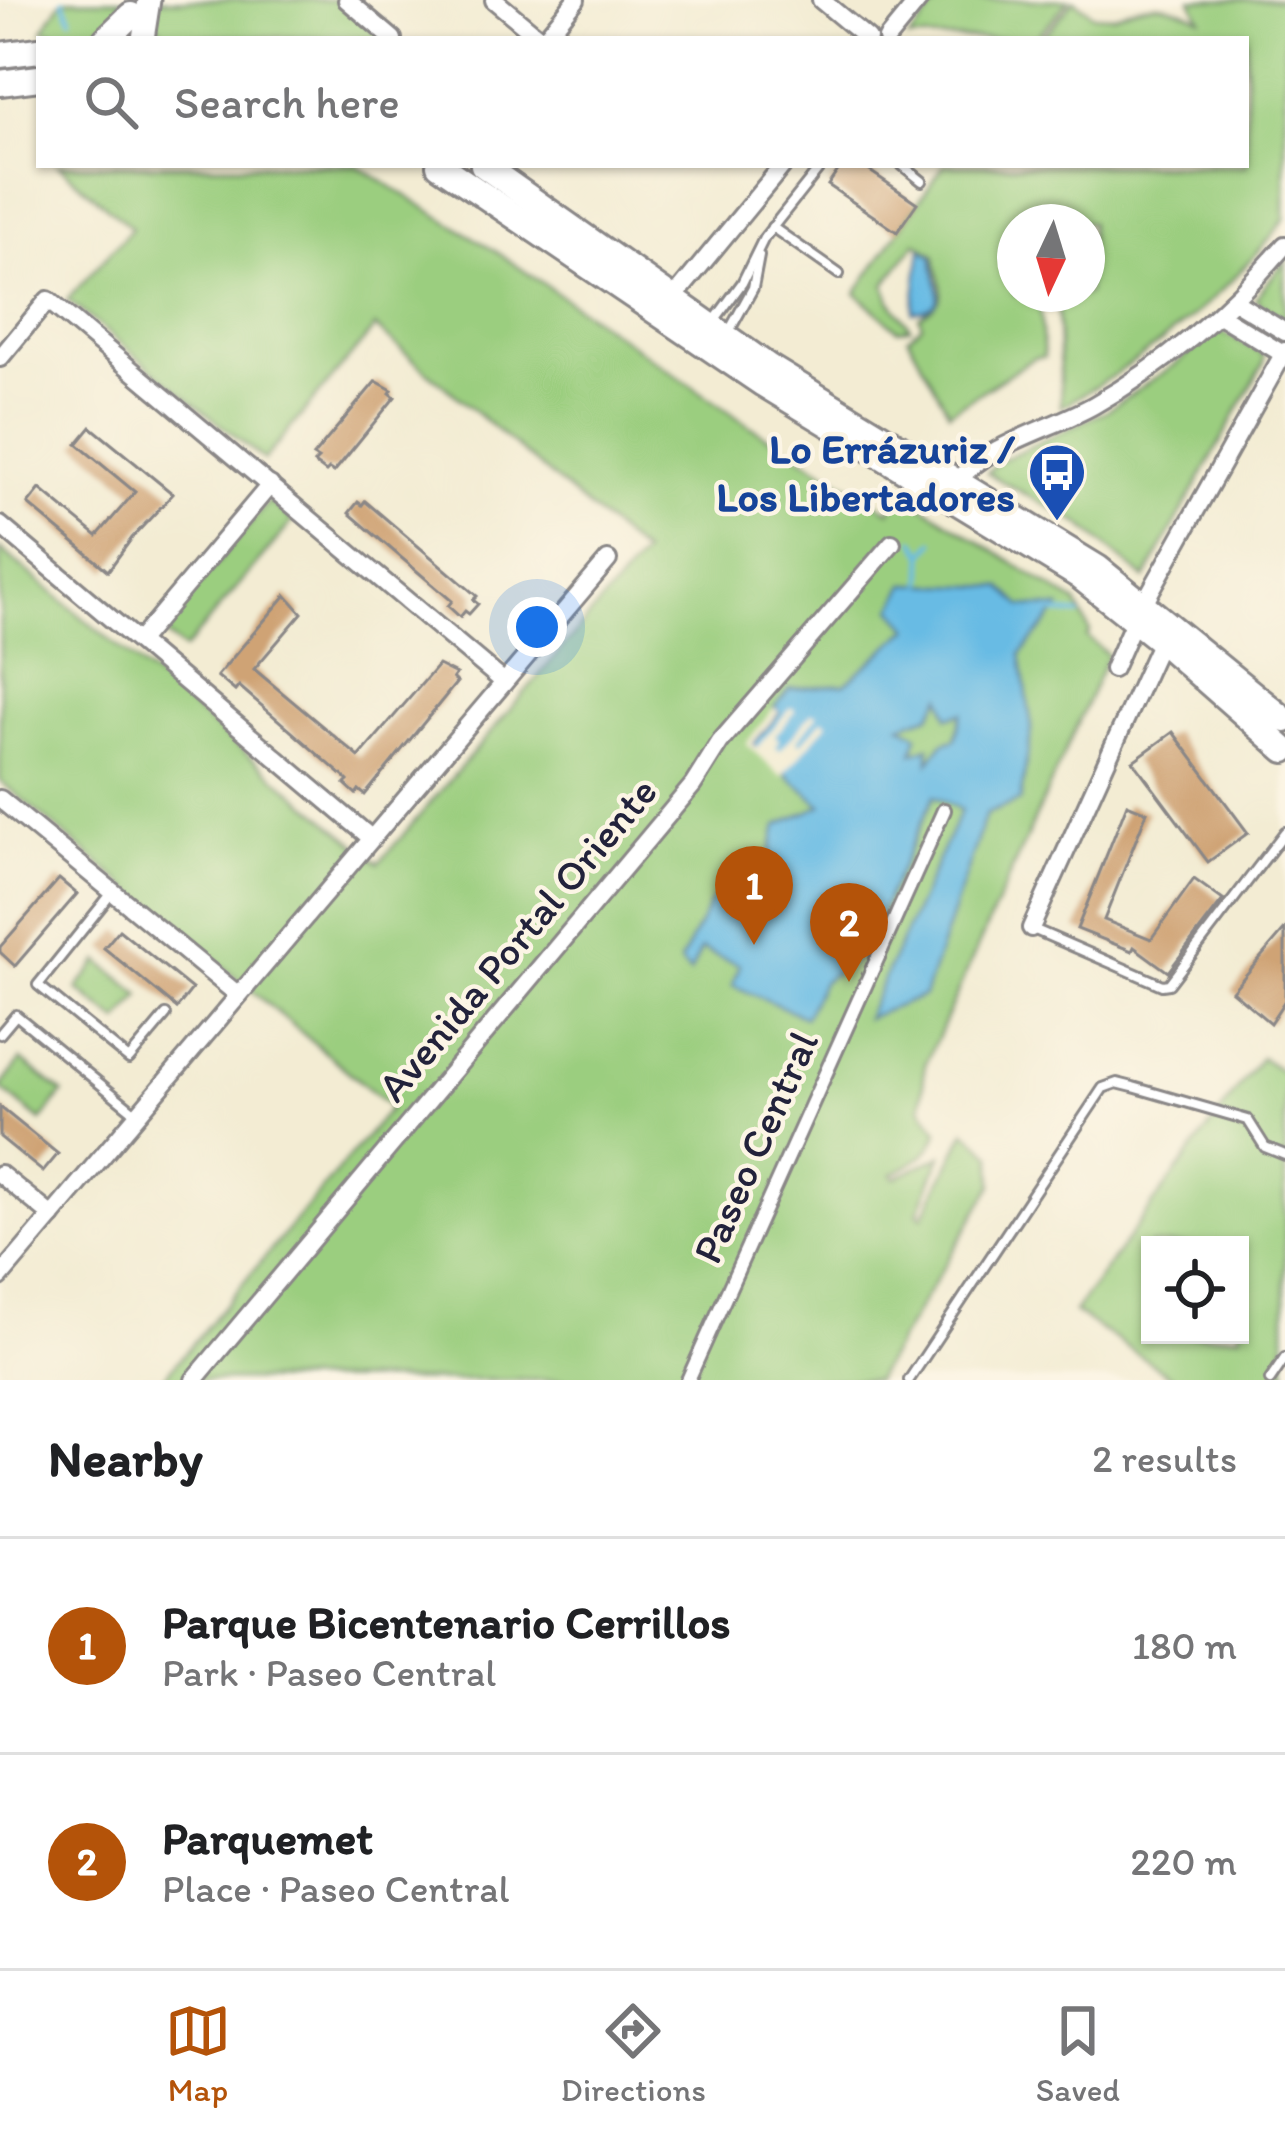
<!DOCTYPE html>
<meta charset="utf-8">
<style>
body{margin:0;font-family:Itim,sans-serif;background:#f2f2f2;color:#202124}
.controls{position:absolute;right:36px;bottom:36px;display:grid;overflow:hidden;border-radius:0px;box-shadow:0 3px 9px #0004}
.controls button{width:108px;height:108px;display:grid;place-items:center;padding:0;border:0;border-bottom:3px solid #e0e0e0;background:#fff;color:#202124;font:60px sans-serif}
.compass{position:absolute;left:997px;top:204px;width:108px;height:108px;border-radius:50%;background:#fff;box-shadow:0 3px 9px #0004;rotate:184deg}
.you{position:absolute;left:537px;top:627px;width:42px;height:42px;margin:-30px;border:9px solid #fff;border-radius:50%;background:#1a73e8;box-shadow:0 0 0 18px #1a73e833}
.badge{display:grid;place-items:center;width:78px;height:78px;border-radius:50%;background:#b45309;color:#fff;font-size:39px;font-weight:700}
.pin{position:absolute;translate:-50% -99px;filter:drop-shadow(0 3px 6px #0008)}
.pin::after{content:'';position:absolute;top:63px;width:42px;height:36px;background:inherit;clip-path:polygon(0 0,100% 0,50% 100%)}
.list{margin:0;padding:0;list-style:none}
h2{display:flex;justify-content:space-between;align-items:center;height:156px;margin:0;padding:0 48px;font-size:51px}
h2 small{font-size:39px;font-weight:400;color:#757577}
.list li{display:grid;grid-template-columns:78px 1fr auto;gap:36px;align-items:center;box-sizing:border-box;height:216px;padding:0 48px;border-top:3px solid #e0e0e0}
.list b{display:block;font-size:45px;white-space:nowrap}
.list p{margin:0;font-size:39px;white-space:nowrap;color:#757577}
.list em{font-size:39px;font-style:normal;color:#757577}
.icon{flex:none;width:66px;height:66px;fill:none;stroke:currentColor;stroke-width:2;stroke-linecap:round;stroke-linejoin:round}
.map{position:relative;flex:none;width:1285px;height:1380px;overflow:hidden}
.search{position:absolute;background:#fff;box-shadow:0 3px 9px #0004;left:36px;right:36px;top:36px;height:132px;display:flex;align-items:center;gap:30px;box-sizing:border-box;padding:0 42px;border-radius:0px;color:#757577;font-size:45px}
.sheet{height:588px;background:#fff}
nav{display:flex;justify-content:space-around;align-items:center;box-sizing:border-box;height:168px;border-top:3px solid #e0e0e0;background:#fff;font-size:33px;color:#757577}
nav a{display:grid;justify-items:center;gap:6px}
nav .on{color:#b45309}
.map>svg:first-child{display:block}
.green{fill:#9bce7f;stroke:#5e785d;stroke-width:3;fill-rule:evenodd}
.water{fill:#68bbe4;stroke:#456e90;stroke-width:3;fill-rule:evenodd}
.pier{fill:#f3ecd3}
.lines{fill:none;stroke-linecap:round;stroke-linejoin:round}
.stream{stroke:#68bbe4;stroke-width:4.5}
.building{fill:#cfa374}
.service-casing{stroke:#8a8787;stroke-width:14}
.pedestrian-casing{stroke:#8a8787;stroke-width:18}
.minor-casing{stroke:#8a8787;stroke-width:22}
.tertiary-casing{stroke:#8a8787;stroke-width:27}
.secondary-casing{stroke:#8a8787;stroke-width:30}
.service{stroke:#fff;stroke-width:8}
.pedestrian{stroke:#fff;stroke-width:12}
.minor{stroke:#fff;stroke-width:16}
.tertiary{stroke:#fff;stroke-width:21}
.secondary{stroke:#fff;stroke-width:24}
.labels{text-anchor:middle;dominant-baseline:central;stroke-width:9;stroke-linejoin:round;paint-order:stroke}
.transit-label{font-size:42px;font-weight:bold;fill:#164399;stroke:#fcf5e5;text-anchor:end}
.street-label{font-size:42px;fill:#22223b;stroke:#fcf5e5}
</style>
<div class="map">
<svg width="1285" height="1380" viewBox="0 0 1285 1380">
<rect width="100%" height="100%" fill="#fcf5e5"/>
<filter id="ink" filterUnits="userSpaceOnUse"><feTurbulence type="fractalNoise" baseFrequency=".00833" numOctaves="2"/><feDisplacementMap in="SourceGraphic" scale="24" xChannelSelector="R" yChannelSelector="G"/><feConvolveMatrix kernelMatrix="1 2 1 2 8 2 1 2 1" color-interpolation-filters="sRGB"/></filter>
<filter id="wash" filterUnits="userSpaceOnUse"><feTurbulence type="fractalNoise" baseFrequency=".004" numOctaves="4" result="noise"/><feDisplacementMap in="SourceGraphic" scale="48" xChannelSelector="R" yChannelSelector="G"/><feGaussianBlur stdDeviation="2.7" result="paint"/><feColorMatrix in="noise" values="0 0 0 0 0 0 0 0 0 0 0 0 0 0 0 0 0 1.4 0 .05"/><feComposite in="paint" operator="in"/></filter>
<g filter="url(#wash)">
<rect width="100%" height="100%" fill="#f3ecd3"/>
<g class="green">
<path d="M62,0H122L109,29L66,36L43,30Z"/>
<path d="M157,0H338L385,39L168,36L151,21Z"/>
<path d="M941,0H1069L1035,39H909Z"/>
<path d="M1074,0L1094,15L1113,16C1151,0 1163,2 1201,18L1191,0H1285V219C1224,299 1148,358 1061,407L1057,294H1087L1090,223L1015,222V294H1039L1044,357L1034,358L949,412L908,337L922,325L919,317C956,293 937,289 935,255L916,243L885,284L890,300L910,327L898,330L856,293L944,165H1246V39H1041Z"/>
<path d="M58,165H356L497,252L750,426L890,511L903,493L1076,603L1090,632L1087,637L1108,655L925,1065L921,1107L938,1131C933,1154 912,1164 892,1174L895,1178L941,1156L918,1213L923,1216L966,1131L992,1155L993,1185L875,1380H162L391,1107L0,781V549L379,863L643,554L375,327L264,460L67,300L132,228Z"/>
<path d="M1285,260V320L1255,299Z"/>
<path d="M1218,330L1260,352L1264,356L1263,364L1145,579L1080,524L987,473L997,462L1106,411L1176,364Z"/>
<path d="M269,501L293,521L184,650L160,630Z"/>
<path d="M99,961L141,995L119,1022L77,989Z"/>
<path d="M1261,1057L1285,1074V1380H1177L1074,1312ZM1150,1245H1240V1335H1150Z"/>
<path d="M21,1060L63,1093L41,1121L0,1088Z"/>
</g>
<g class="water">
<path d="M921,249L933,257C931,282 956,306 913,312Z"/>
<path d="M906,584L1002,587L1022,606L1060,608L1021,654L1032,728L1020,801L986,814L924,996L866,1018L961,810L934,796L861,955L822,982L805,1017L732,985L740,965L701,949L690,973L680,962L712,899L767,867L777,826L822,805L752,745L779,713L774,708L789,689L845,684L910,628L893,609ZM942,696L948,717L962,713L955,739L943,743L929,762V747L913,753L918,735L901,725L930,715Z"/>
</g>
<path class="pier" d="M791,707L796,711L775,736L780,741L776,746L780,750L813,712L818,715L797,740L800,744L823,719L828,723L782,777L746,744L774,708L779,712L752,744L756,748Z"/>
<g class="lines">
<g class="stream">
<path d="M63,0L71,18"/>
<path d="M915,540L924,554L923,584"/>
<path d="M924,554L934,542"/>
<path d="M1056,613L1079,615"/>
</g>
</g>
<g id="blocks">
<g class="building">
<path d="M842,165H861L917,203L897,232L828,185Z"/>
<path d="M376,381L392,390L390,393L395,397L334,472L329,469L326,472L314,463L318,459L313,456Z"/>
<path d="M91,427L173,494L132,538L108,571L28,504L40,489L97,536L135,492L77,444Z"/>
<path d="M365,501L477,596L473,600L478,604L469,614L465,611L460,617L448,606L452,601L349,513L358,502L362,505Z"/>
<path d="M286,595L302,613L254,669L359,757L438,665L456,674L453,678L457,682L365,795L359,790L356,794L345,784L348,781L343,776L239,686L235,691L217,676Z"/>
<path d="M1173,732L1248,833L1208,862L1133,761Z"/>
<path d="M1127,804L1147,812L1104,920L1151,939L1194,879L1223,900L1168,972L1134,947L1132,951L1077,929Z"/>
<path d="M59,879L77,894L15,966L0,952V947Z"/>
<path d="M1285,929V1000L1270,1023L1232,991Z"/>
<path d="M119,930L192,989L177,1008L104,948Z"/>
<path d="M0,1107L58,1154L43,1172L0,1137Z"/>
</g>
</g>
</g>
<g filter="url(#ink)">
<use href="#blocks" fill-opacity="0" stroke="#8a8787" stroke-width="3"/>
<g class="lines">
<defs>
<g id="service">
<path d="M902,165L922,181"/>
<path d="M772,227L839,274"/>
<path d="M714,321L742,283L764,238L822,165"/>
<path d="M727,335L753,288L759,256"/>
<path d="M111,894L38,985L129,1059L166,1015"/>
<path d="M1033,929L1162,985L1169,984L1285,832"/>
<path d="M0,1034L16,1015L137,1114"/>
<path d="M909,1380L1103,1088L1117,1083L1133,1087L1248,1120L1265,1147L1285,1155"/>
<path d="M1270,1380L1285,1358"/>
</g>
<path id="pedestrian" d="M688,1380L944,810"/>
<g id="minor">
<path d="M347,0L393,39"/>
<path d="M494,0L541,39"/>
<path d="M821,0L868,39"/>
<path d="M544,39L576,0"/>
<path d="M887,39L919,0"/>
<path d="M672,300L783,165"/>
<path d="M1234,301L1285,332"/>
<path d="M1219,315L1283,354"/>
<path d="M0,358L48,300L504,682"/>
<path d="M958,481C988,443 1052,429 1094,405C1168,363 1230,309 1285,245"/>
<path d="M0,525L371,838"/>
<path d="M1144,603L1285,351"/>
<path d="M139,641L270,485"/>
<path d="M1113,669L1135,619"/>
<path d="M0,799L237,994"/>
<path d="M1031,928L1161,641"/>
<path d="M0,1174L52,1216"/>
<path d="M0,1277L608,560"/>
<path d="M194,1380L693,785L720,742L892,543"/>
</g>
<path id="tertiary" d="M143,39L149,0"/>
<g id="secondary">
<path d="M106,39L131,15"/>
<path d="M0,55L39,50"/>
<path d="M0,83L39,78"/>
<path d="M439,165L763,384L1079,576L1161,641L1285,750"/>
<path d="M483,165L769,367L1098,568L1285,720"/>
</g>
</defs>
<use href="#service" class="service-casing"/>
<use href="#pedestrian" class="pedestrian-casing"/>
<use href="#minor" class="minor-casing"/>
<use href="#tertiary" class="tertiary-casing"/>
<use href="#secondary" class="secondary-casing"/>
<use href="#service" class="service"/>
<use href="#pedestrian" class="pedestrian"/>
<use href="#minor" class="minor"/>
<use href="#tertiary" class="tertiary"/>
<use href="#secondary" class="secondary"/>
</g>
</g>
<defs>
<symbol id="bus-pin" viewBox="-11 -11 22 30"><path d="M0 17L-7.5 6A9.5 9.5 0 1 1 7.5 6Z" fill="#1a4fb4" stroke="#fcf5e5"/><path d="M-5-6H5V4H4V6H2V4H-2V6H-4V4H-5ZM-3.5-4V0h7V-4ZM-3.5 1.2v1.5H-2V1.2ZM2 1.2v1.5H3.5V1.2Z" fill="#fff"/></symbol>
</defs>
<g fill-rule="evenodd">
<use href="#bus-pin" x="1024" y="439" width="66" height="90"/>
</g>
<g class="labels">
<g class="transit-label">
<text x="1015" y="448">Lo Errázuriz /<tspan x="1015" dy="48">Los Libertadores</tspan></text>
</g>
<g class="street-label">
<text transform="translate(517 939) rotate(-50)">Avenida Portal Oriente</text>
<text transform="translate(755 1147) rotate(-66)">Paseo Central</text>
</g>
</g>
</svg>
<div class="controls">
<button><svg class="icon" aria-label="locate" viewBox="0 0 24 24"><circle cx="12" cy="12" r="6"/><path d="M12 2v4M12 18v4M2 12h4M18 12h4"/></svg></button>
</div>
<svg class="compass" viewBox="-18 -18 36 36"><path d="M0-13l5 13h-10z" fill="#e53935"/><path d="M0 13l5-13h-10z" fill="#757577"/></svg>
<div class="you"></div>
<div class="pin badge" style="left:754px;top:945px">1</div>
<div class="pin badge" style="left:849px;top:982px">2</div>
<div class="search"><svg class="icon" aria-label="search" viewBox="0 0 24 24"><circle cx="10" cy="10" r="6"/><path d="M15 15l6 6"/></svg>Search here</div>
</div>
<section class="sheet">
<h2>Nearby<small>2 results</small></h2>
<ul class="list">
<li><span class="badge">1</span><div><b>Parque Bicentenario Cerrillos</b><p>Park · Paseo Central</p></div><em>180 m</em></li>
<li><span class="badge">2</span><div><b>Parquemet</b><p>Place · Paseo Central</p></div><em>220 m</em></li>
</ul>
</section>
<nav>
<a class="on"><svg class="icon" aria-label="map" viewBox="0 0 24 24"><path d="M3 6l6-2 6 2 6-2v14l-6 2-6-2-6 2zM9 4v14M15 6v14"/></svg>Map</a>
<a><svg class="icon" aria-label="directions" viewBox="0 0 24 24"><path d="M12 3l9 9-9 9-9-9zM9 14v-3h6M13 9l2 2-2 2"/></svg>Directions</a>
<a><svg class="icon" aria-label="saved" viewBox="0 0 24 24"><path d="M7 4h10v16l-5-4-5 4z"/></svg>Saved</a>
</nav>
